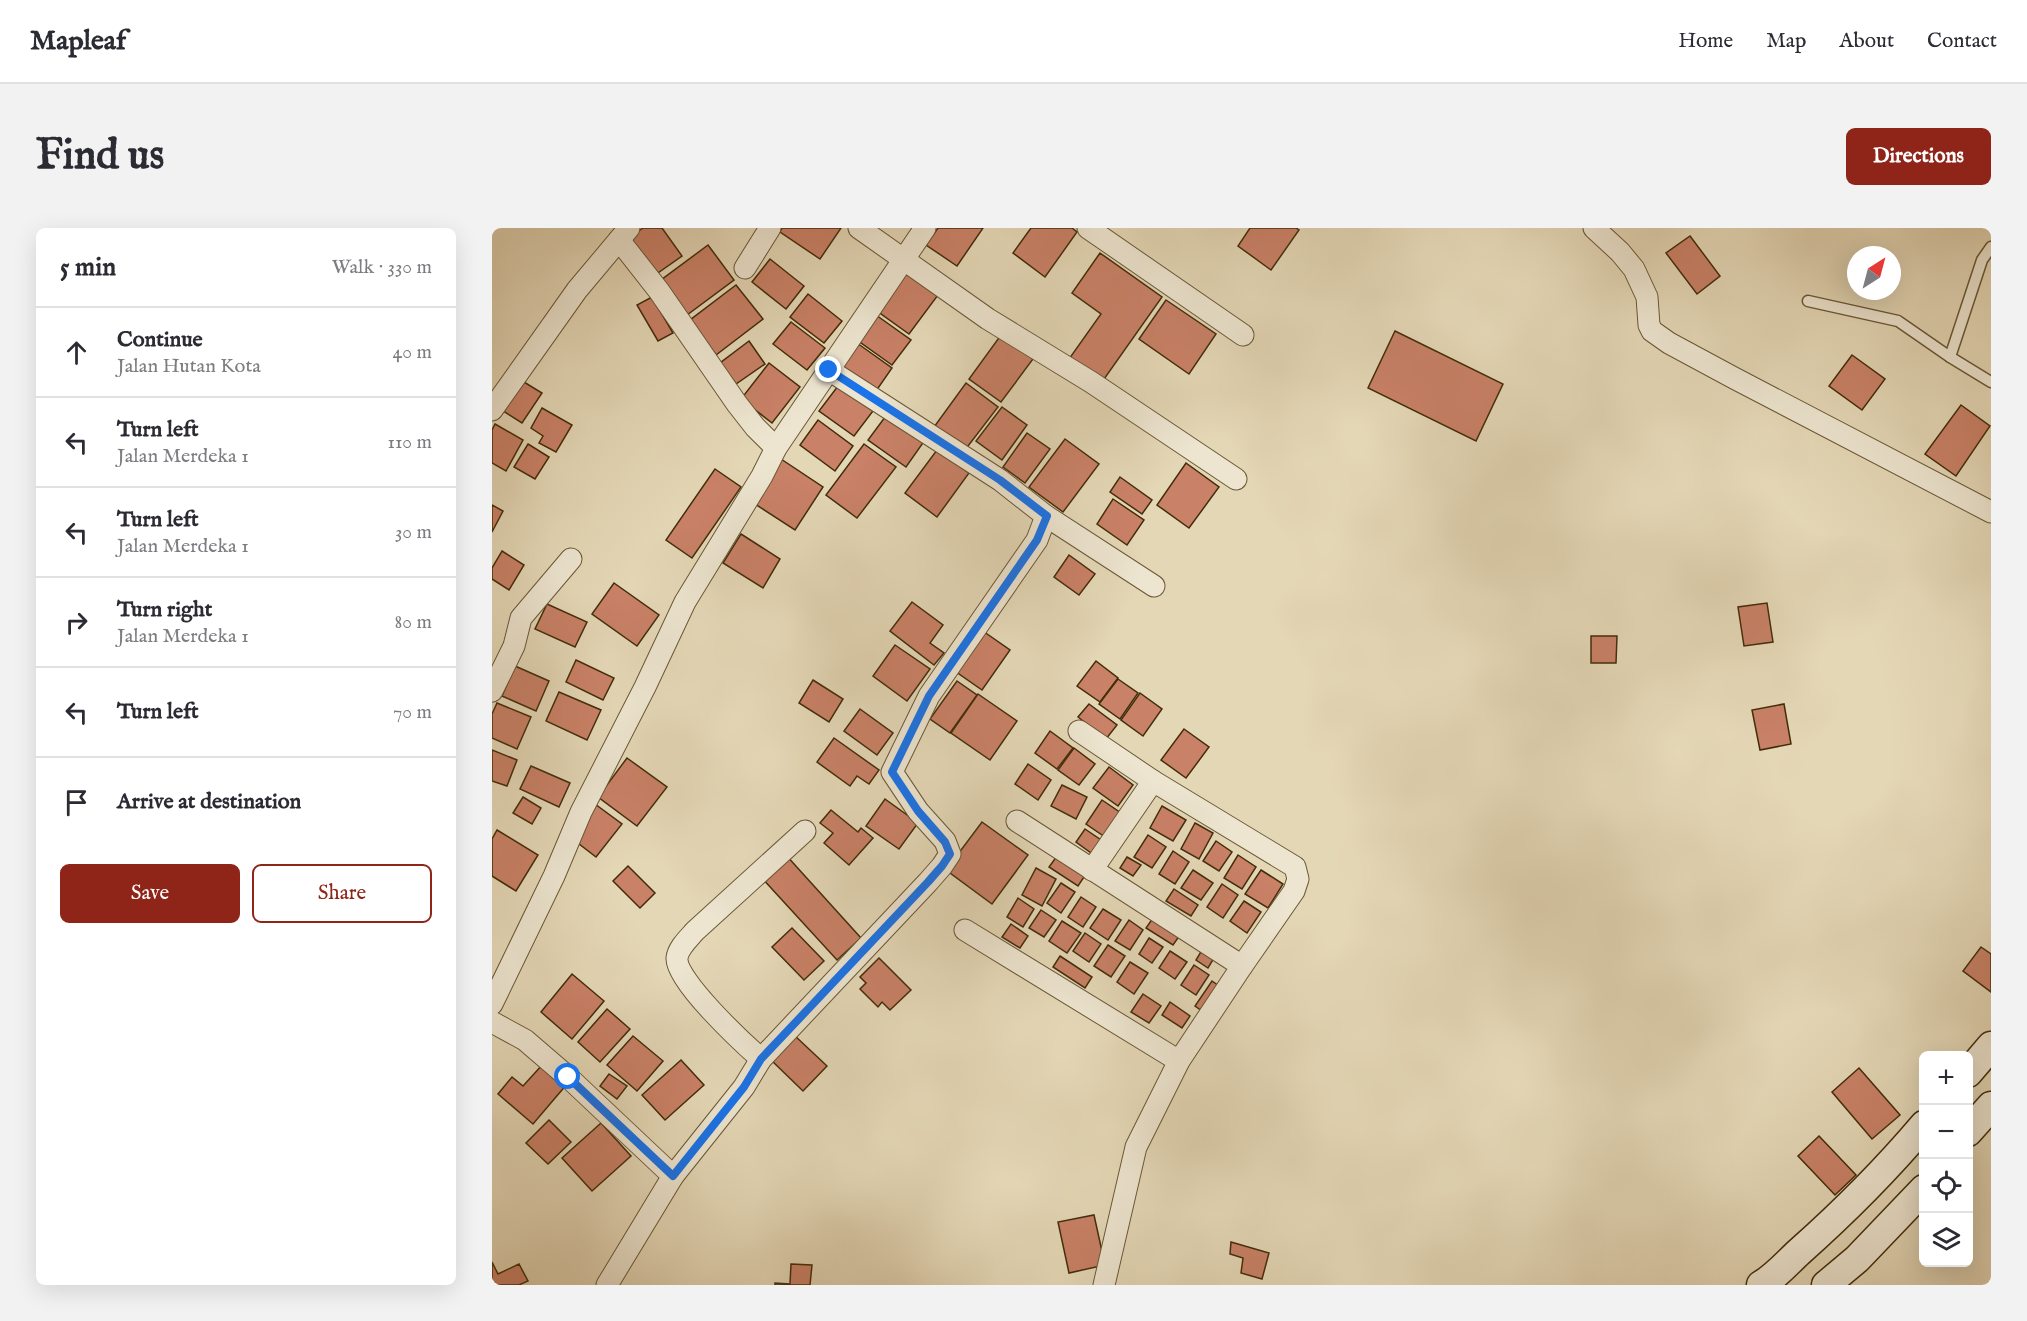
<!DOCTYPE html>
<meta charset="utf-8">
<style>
body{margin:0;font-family:"IM FELL English",serif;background:#f2f2f3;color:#2b2b33}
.controls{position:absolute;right:18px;bottom:18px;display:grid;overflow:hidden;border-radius:9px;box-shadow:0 6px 24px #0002}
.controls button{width:54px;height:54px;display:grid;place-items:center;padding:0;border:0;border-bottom:2px solid #e1e1e2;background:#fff;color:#2b2b33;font:30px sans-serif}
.compass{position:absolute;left:1355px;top:18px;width:54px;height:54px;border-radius:50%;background:#fff;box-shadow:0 6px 24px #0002;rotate:36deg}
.stop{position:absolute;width:18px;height:18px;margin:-14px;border:4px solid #1a73e8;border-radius:50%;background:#fff}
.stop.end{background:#1a73e8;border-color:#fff;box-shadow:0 2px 6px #0008}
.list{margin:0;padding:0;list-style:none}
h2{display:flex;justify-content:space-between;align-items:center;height:78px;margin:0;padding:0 24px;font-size:26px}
h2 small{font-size:20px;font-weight:400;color:#7c7c81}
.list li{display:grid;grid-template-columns:39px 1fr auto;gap:18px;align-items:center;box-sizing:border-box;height:90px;padding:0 24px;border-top:2px solid #e1e1e2}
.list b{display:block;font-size:22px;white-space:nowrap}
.list p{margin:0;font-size:20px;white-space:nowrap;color:#7c7c81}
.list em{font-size:20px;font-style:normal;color:#7c7c81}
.actions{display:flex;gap:12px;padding:18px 24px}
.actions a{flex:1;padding:14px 0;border:2px solid #8f2418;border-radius:9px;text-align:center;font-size:21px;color:#8f2418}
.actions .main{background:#8f2418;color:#fff}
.icon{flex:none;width:33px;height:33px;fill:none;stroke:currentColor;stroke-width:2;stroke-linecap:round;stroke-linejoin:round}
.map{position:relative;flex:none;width:1499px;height:1057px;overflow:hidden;border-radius:9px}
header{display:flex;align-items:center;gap:36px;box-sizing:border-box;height:84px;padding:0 30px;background:#fff;border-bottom:2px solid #e1e1e2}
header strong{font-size:28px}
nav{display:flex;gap:33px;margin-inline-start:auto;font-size:21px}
.intro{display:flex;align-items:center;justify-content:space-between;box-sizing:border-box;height:144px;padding:0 36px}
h1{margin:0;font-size:42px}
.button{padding:15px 27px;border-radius:9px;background:#8f2418;color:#fff;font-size:21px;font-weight:700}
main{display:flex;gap:36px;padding:0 36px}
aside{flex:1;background:#fff;border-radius:9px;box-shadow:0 6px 24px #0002}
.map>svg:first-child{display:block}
.building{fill:#c98167;stroke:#422d0a;stroke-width:1.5}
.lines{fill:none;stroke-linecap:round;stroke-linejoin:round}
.lane-casing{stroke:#6a5835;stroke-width:13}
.street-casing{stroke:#6a5835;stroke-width:23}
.secondary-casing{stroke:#422d0a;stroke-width:31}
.lane{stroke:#ede5d0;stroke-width:10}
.street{stroke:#ede5d0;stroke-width:21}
.secondary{stroke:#ede5d0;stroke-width:28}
.route{stroke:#1a73e8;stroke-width:8}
</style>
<header>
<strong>Mapleaf</strong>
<nav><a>Home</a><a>Map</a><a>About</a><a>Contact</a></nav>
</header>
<div class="intro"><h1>Find us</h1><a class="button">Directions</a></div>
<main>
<aside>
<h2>5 min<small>Walk · 330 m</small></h2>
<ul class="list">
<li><svg class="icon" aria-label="ahead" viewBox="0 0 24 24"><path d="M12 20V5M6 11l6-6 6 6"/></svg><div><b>Continue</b><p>Jalan Hutan Kota</p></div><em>40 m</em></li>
<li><svg class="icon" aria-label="left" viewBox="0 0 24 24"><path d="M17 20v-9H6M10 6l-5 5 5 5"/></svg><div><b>Turn left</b><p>Jalan Merdeka 1</p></div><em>110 m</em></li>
<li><svg class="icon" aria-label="left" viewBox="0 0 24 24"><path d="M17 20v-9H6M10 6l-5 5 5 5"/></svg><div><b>Turn left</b><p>Jalan Merdeka 1</p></div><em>30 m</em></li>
<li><svg class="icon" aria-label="right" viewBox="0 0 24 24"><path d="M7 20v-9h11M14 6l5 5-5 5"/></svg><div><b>Turn right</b><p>Jalan Merdeka 1</p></div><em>80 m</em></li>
<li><svg class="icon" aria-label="left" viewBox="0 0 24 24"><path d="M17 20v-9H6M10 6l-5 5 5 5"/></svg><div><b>Turn left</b></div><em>70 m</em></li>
<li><svg class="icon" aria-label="arrive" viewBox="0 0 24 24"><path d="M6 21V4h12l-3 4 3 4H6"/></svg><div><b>Arrive at destination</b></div></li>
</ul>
<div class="actions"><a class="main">Save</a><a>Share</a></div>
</aside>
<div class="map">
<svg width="1499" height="1057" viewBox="0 0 1499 1057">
<rect width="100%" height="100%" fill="#e4d7b6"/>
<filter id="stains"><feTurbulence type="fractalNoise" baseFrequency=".00333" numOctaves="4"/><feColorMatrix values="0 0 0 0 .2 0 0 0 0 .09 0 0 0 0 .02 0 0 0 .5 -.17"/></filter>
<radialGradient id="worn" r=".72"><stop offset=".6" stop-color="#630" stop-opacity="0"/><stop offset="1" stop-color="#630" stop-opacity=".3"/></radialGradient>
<g class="building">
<path d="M151,0H170L190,28L163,47L137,10Z"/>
<path d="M290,0H349L328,31L288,4Z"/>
<path d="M446,0H491L465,38L434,17Z"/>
<path d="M539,0H580L585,4L553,49L521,25Z"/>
<path d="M758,0H804L807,2L779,42L746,18Z"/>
<path d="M1198,8L1228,48L1205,66L1174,25Z"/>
<path d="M216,17L242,52L195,87L169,52Z"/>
<path d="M608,25L670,69L610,154L577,131L609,86L580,65Z"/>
<path d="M278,31L312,58L294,81L260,54Z"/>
<path d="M417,39L449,63L417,106L385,83Z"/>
<path d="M244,57L271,91L224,127L198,92Z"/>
<path d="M316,66L350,93L332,115L298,89Z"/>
<path d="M160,69L181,105L166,113L145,77Z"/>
<path d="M674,72L724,106L697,146L647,111Z"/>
<path d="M384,87L419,112L400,137L365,112Z"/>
<path d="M299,94L333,120L315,142L281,116Z"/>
<path d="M903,103L1011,156L984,213L876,160Z"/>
<path d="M509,107L541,131L509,174L477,151Z"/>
<path d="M257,113L273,136L244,156L228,135Z"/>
<path d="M365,115L400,140L382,166L347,140Z"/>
<path d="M1360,127L1393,151L1370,182L1337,158Z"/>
<path d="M277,135L308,159L280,195L249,171Z"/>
<path d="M27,151L50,165L30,195L8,181Z"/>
<path d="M474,155L506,179L473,222L442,199Z"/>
<path d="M346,158L381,183L362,208L327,183Z"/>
<path d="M1469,177L1498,198L1464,248L1433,226Z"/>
<path d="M510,179L535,197L510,232L484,213Z"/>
<path d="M50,180L80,197L64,224L47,215L51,208L39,200Z"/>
<path d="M396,185L433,212L414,239L376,212Z"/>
<path d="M326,192L361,218L343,243L308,217Z"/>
<path d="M3,196L31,212L14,243L0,235V202Z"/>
<path d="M535,205L558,221L533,255L511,239Z"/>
<path d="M573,211L607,236L571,284L537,259Z"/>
<path d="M36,216L57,229L43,251L22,239Z"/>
<path d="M372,216L404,239L365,290L334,267Z"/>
<path d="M445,222L477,245L445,289L413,265Z"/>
<path d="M289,231L331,259L303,302L260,274Z"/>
<path d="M694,235L727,259L697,300L665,277Z"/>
<path d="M223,241L249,259L200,330L174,312Z"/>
<path d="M628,249L660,272L650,286L618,264Z"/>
<path d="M621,271L652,292L635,317L605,296Z"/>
<path d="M0,277L11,283L0,304Z"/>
<path d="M249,306L288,331L271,360L231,335Z"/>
<path d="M10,323L32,337L17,362L0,351V340Z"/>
<path d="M577,327L603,346L587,367L562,349Z"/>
<path d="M122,355L167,387L145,418L100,386Z"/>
<path d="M420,374L451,397L438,415L452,425L442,437L398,403Z"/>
<path d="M1275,375L1281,414L1252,418L1246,379Z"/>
<path d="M55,376L95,394L83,419L43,401Z"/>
<path d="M488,401L518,422L490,462L460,441Z"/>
<path d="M1099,408H1125L1124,435H1099Z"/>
<path d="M403,417L438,441L415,473L381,448Z"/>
<path d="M84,432L122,450L111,472L74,454Z"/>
<path d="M604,433L626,450L608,474L585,458Z"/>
<path d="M23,438L57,453L44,483L10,468Z"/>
<path d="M626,451L646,465L628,491L607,476Z"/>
<path d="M321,452L351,471L337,494L307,475Z"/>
<path d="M465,453L485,467L458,505L438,491Z"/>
<path d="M67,464L109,482L95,512L54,493Z"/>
<path d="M648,465L670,481L651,508L629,492Z"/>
<path d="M486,466L525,493L498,532L459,505Z"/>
<path d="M5,475L39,489L25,521L0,510V486Z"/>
<path d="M597,476L625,497L614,511L586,489Z"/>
<path d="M1292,476L1299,516L1268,522L1260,482Z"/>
<path d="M368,481L401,505L385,527L352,503Z"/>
<path d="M692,501L717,519L694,550L669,532Z"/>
<path d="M558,503L581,520L565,541L543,525Z"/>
<path d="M342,510L387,542L377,556L365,548L358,558L325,534Z"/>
<path d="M582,520L603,536L587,557L566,542Z"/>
<path d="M0,522L25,532L15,558L0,553Z"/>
<path d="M135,530L175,559L145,598L106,569Z"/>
<path d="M536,536L559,552L546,572L523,556Z"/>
<path d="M39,538L78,555L67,579L28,561Z"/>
<path d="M617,539L641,557L626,578L601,560Z"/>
<path d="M570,557L595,569L584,591L559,578Z"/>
<path d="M31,569L49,580L40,596L21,585Z"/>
<path d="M393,571L426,595L407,621L374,598Z"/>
<path d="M610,572L629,585L613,609L594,596Z"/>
<path d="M103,576L130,596L104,629L82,612Z"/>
<path d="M670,578L694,592L681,613L658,600Z"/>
<path d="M339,582L366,604L369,600L381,610L357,637L332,615L341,605L328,595Z"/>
<path d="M490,594L536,627L500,676L454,642Z"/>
<path d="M703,595L721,605L707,631L689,621Z"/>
<path d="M593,601L615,616L606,630L584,614Z"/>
<path d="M5,602L46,627L24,663L0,648V611Z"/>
<path d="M656,607L674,619L660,640L642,629Z"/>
<path d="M724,613L740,624L727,643L711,633Z"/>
<path d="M681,623L697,634L683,656L667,646Z"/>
<path d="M293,626L369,710L345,732L269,649Z"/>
<path d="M746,627L764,639L750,661L732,650Z"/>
<path d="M565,628L594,646L586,658L557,639Z"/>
<path d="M635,629L649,637L641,648L628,640Z"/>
<path d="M136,638L163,665L148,680L121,653Z"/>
<path d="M544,640L564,651L550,678L530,667Z"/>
<path d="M701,642L721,655L709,672L689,660Z"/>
<path d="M769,642L791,656L776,680L753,666Z"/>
<path d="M569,655L583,664L569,685L555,675Z"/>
<path d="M730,656L746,667L731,690L715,679Z"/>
<path d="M682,661L706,677L699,688L674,673Z"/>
<path d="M589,669L604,679L591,699L576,689Z"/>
<path d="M526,670L542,681L531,699L515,689Z"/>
<path d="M752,673L769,684L755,705L738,693Z"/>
<path d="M611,681L629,692L616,712L598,700Z"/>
<path d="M549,682L564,692L552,709L537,700Z"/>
<path d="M661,690L688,707L681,717L654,700Z"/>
<path d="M637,692L651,702L638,722L623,713Z"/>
<path d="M570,693L589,705L575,725L557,713Z"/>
<path d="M519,696L536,708L528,720L510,709Z"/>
<path d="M300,700L332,733L312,752L280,719Z"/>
<path d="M593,705L609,716L597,734L581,723Z"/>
<path d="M657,710L671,719L660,735L647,726Z"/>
<path d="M616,717L633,728L619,749L602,738Z"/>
<path d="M1489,719L1499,726V764L1471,743Z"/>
<path d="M710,722L722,730L716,740L704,732Z"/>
<path d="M678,723L695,734L683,751L667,740Z"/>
<path d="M568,728L600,749L593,760L561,739Z"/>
<path d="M387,730L419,762L398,782L390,774L386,779L368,761L374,755L368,749Z"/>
<path d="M638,734L656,745L642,766L625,754Z"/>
<path d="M702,737L717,747L704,767L689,757Z"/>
<path d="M80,746L112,773L80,811L49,784Z"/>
<path d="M720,753L727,758L710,783L703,778Z"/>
<path d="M651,766L669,778L657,795L639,784Z"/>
<path d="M678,774L698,788L690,800L670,787Z"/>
<path d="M115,781L138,801L108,834L86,814Z"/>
<path d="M302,807L335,838L311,863L278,831Z"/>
<path d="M141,808L171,833L145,863L115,837Z"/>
<path d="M189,832L212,857L173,892L150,867Z"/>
<path d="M51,836L75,856L41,896L6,866L20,849L31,858Z"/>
<path d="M1367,840L1408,887L1380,911L1340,864Z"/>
<path d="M117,846L135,858L125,871L108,858Z"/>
<path d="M57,892L79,914L56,936L34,915Z"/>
<path d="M109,895L139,928L100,963L70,930Z"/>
<path d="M1327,908L1364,947L1343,967L1306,928Z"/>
<path d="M602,987L613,1037L577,1045L566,994Z"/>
<path d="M739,1014L777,1025L770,1051L749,1045L751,1030L738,1026Z"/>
<path d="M0,1034L6,1046L27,1036L36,1053L27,1057H0Z"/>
<path d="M299,1036L320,1037L318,1057H283V1055L298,1056Z"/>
</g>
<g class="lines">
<defs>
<g id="lane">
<path d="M1499,19L1490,32L1458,129L1499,154"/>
<path d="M1316,73L1406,93L1458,129"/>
</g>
<g id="street">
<path d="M367,0L496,91L599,154L744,251"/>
<path d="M596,0L751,107"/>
<path d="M1102,0L1128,24L1142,41L1155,69L1157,97L1160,103L1177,115L1242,150L1499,284"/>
<path d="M127,12L167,63L245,176L263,199L284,220"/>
<path d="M253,40L278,0"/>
<path d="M337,142L508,252L554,288L662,358"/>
<path d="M0,182L85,62L137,0"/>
<path d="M0,463L22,418L29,390L79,331"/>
<path d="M587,503L661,553L803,639L806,651L802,663L750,738"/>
<path d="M525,593L750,738L687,833L644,919L612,1057"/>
<path d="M600,642L661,553"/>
<path d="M473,702L687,833"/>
<path d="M0,776L62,648L89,584L153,459L193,374L270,248L284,220L433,0"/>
<path d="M0,794L33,812L76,849L181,948"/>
<path d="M269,831C251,815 183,752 185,730C186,720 197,710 203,703L313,603"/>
<path d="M115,1057L181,948L252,859L269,831L436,654L450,638L458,626L453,613L426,583L400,544L437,468L545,312L554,288"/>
</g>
<g id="secondary">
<path d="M1476,845L1499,818"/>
<path d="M1476,904L1499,878"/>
<path d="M1269,1057C1283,1049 1295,1035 1307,1024C1352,984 1393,943 1432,897"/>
<path d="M1334,1057L1365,1031L1432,961"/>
</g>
</defs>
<use href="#lane" class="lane-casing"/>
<use href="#street" class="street-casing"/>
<use href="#secondary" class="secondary-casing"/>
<use href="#lane" class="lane"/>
<use href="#street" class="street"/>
<use href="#secondary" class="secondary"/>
</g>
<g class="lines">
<path class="route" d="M76,849L181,948L252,859L269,831L436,654L450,638L458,626L453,614L426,583L400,544L437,468L545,312L555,288L508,252L337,142"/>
</g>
<rect width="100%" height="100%" filter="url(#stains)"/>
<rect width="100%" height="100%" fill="url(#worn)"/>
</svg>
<div class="controls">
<button>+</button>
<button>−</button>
<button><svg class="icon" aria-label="locate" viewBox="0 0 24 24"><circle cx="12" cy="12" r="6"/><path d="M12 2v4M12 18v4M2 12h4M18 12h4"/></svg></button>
<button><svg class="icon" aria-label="layers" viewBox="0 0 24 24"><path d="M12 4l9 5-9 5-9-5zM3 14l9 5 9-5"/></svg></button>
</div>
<svg class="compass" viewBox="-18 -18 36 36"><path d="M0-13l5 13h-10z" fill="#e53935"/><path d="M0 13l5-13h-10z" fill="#7c7c81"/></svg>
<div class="stop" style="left:76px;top:849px"></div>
<div class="stop end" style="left:337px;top:142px"></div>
</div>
</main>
